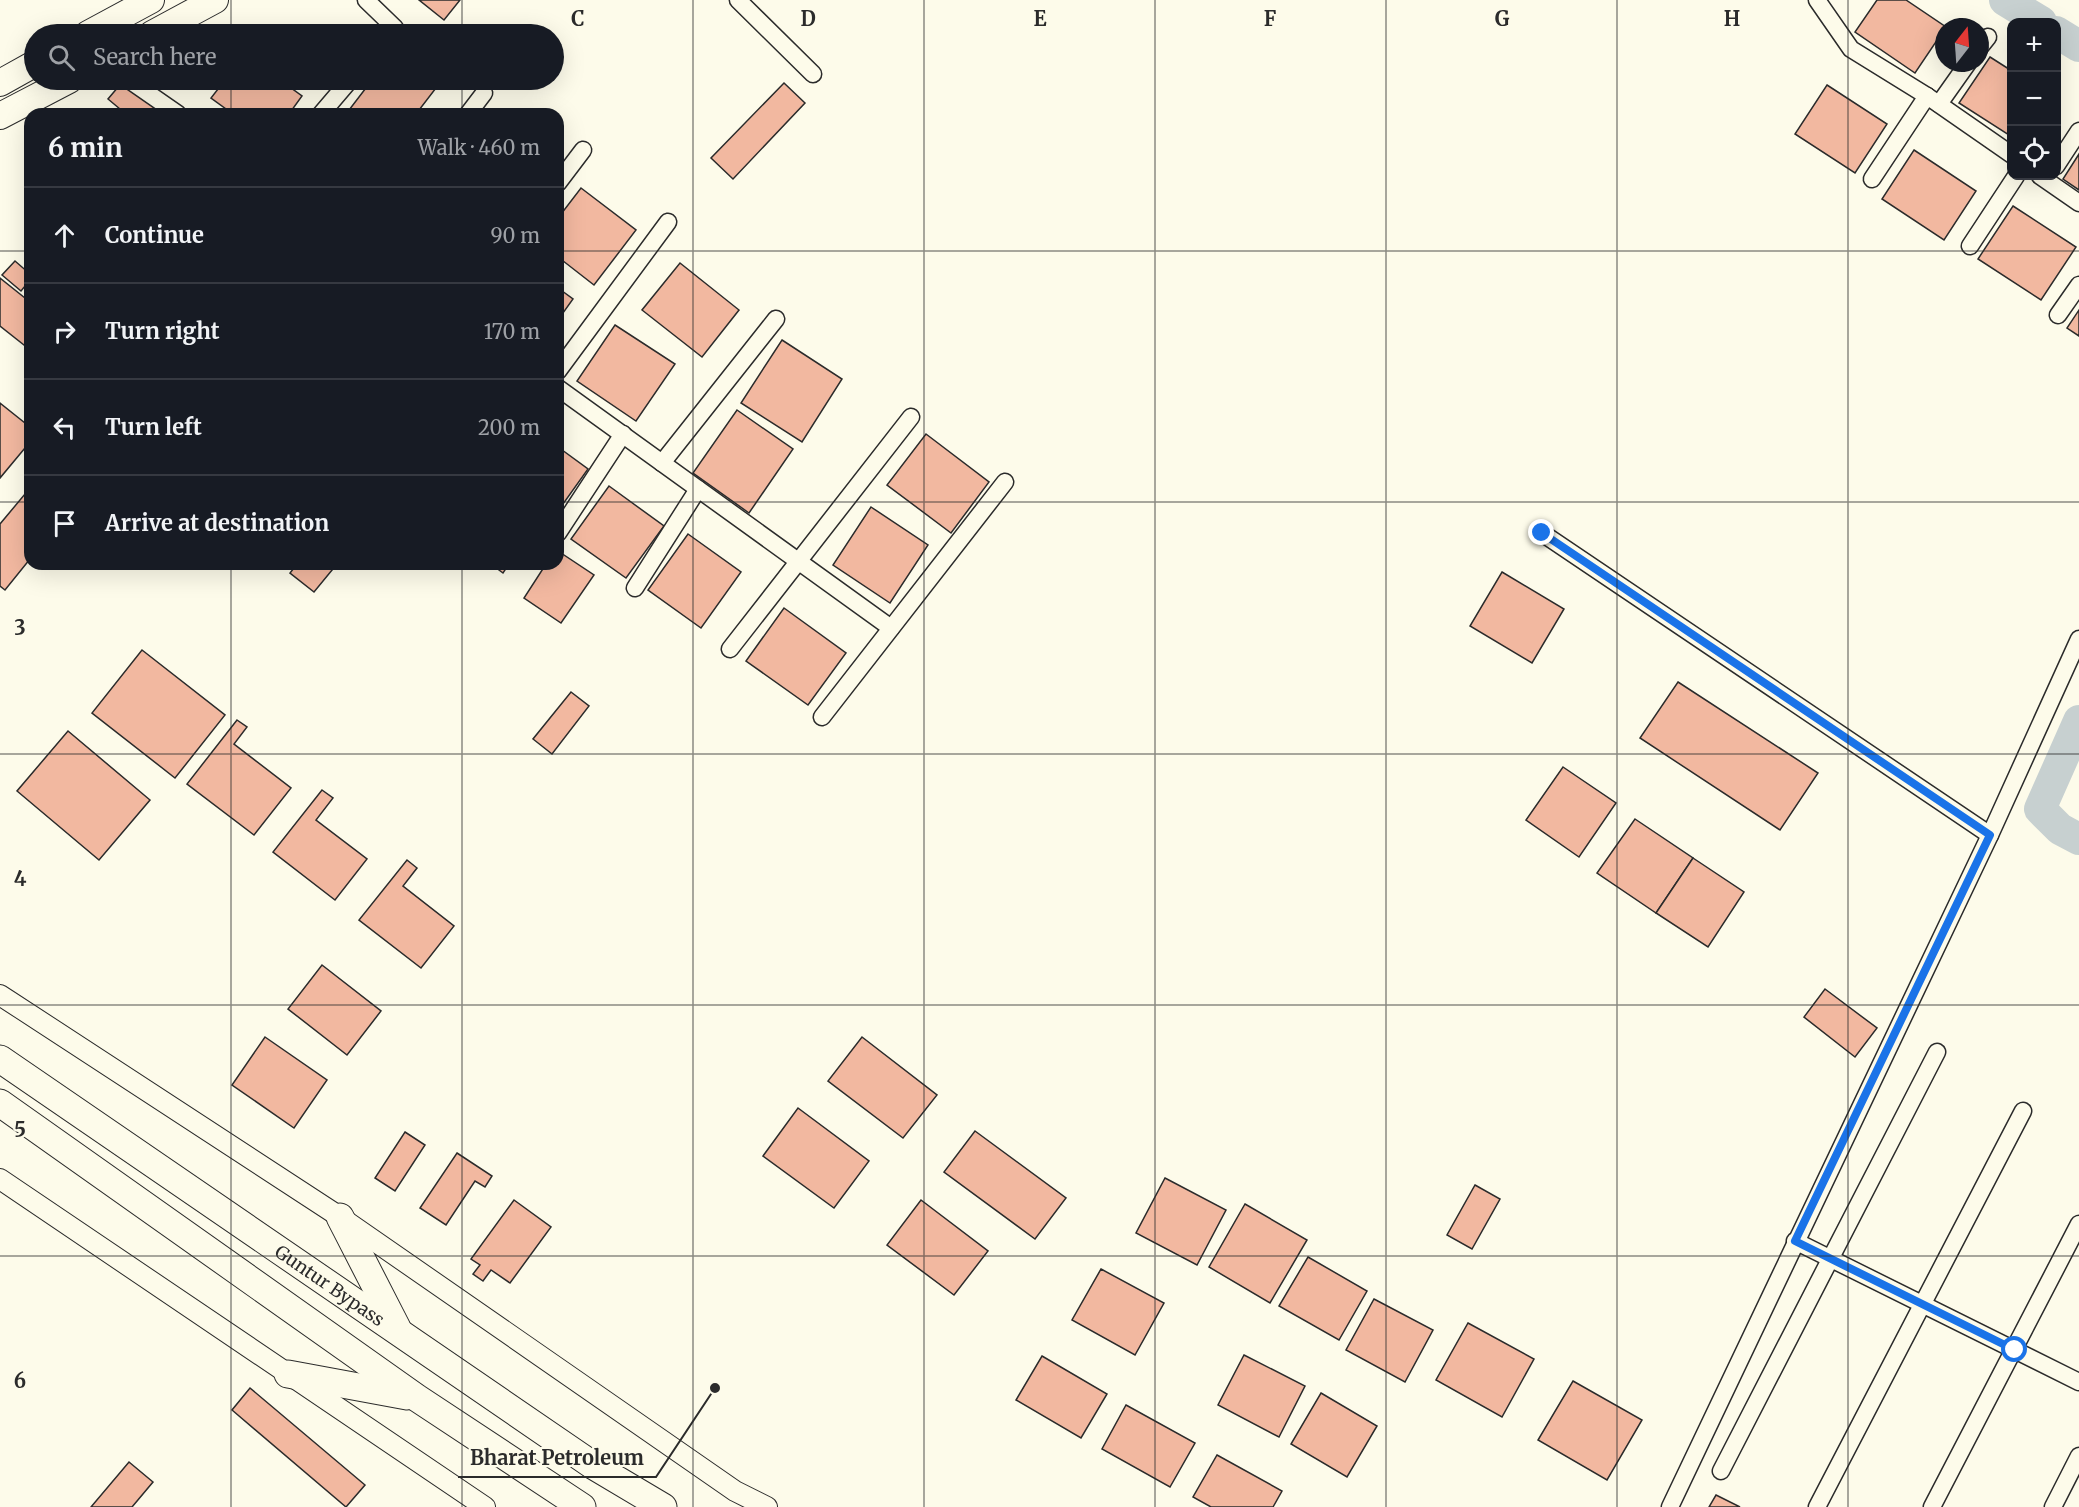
<!DOCTYPE html>
<meta charset="utf-8">
<style>
body{margin:0;font-family:Merriweather,serif;background:#242831;color:#f1f3f6}
.controls{position:absolute;right:18px;top:18px;display:grid;overflow:hidden;border-radius:12px;box-shadow:0 6px 24px #0002}
.controls button{width:54px;height:54px;display:grid;place-items:center;padding:0;border:0;border-bottom:2px solid #363941;background:#171b24;color:#f1f3f6;font:30px sans-serif}
.compass{position:absolute;left:1935px;top:18px;width:54px;height:54px;border-radius:50%;background:#171b24;box-shadow:0 6px 24px #0002;rotate:17deg}
.stop{position:absolute;width:18px;height:18px;margin:-14px;border:4px solid #1a73e8;border-radius:50%;background:#fff}
.stop.end{background:#1a73e8;border-color:#fff;box-shadow:0 2px 6px #0008}
.list{margin:0;padding:0;list-style:none}
h2{display:flex;justify-content:space-between;align-items:center;height:78px;margin:0;padding:0 24px;font-size:26px}
h2 small{font-size:20px;font-weight:400;color:#9ea1a6}
.list li{display:grid;grid-template-columns:39px 1fr auto;gap:18px;align-items:center;box-sizing:border-box;height:96px;padding:0 24px;border-top:2px solid #363941}
.list b{display:block;font-size:22px;white-space:nowrap}
.list em{font-size:20px;font-style:normal;color:#9ea1a6}
.icon{flex:none;width:33px;height:33px;fill:none;stroke:currentColor;stroke-width:2;stroke-linecap:round;stroke-linejoin:round}
.map{position:relative;flex:none;width:2079px;height:1507px;overflow:hidden}
.search{position:absolute;background:#171b24;box-shadow:0 6px 24px #0002;left:24px;top:24px;width:540px;height:66px;display:flex;align-items:center;gap:15px;box-sizing:border-box;padding:0 21px;border-radius:33px;color:#9ea1a6;font-size:22px}
.panel{position:absolute;background:#171b24;box-shadow:0 6px 24px #0002;left:24px;top:108px;width:540px;height:462px;border-radius:18px}
.map>svg:first-child{display:block}
.lines{fill:none;stroke-linecap:round;stroke-linejoin:round}
.river{stroke:#c7d0d0;stroke-width:32}
.building{fill:#f2b8a0;stroke:#2b2b2b;stroke-width:1.5}
.minor-casing{stroke:#2b2b2b;stroke-width:19}
.tertiary-casing{stroke:#2b2b2b;stroke-width:22}
.primary-casing{stroke:#2b2b2b;stroke-width:28}
.trunk-casing{stroke:#2b2b2b;stroke-width:29}
.minor{stroke:#fdfbea;stroke-width:16}
.tertiary{stroke:#fdfbea;stroke-width:20}
.primary{stroke:#fdfbea;stroke-width:26}
.trunk{stroke:#fdfbea;stroke-width:27}
.route{stroke:#1a73e8;stroke-width:8}
.grid{fill:none;stroke:#2b2b2b;stroke-width:1.5;stroke-opacity:0.55}
.labels{text-anchor:middle;dominant-baseline:central;stroke-width:4.5;stroke-linejoin:round;paint-order:stroke}
.street-label{font-size:18px;fill:#2b2b2b;stroke:#fdfbea}
.grid-label{font-size:20px;text-anchor:middle;font-weight:bold;fill:#2b2b2b;stroke:#fdfbea;stroke-width:4.5;stroke-linejoin:round;paint-order:stroke}
.leader{fill:none;stroke:#2b2b2b;stroke-width:2}
.callout-dot{fill:#2b2b2b;stroke:#fdfbea;stroke-width:2}
.callout-label{font-size:20px;text-anchor:middle;font-weight:bold;fill:#2b2b2b;stroke:#fdfbea;stroke-width:4.5;stroke-linejoin:round;paint-order:stroke}
</style>
<div class="map">
<svg width="2079" height="1507" viewBox="0 0 2079 1507">
<rect width="100%" height="100%" fill="#fdfbea"/>
<g class="lines">
<g class="river">
<path d="M2005,0L2041,22"/>
<path d="M2056,32L2079,46"/>
<path d="M2079,721L2040,809L2060,829L2079,839"/>
</g>
</g>
<g class="building">
<path d="M419,0H460L444,20Z"/>
<path d="M1877,0H1906L1946,27L1915,73L1855,32Z"/>
<path d="M1990,57L2012,71V137L1959,103Z"/>
<path d="M124,80L161,112L159,114H126L108,99Z"/>
<path d="M225,80H280L302,96L289,114H233L211,98Z"/>
<path d="M372,80H424L436,88L416,114H346Z"/>
<path d="M784,83L805,103L733,179L711,158Z"/>
<path d="M1827,85L1887,124L1855,173L1795,134Z"/>
<path d="M1914,150L1976,191L1944,240L1882,199Z"/>
<path d="M2079,154V190L2063,179Z"/>
<path d="M581,188L636,230L594,285L558,257V218Z"/>
<path d="M2013,206L2076,247L2041,300L1978,259Z"/>
<path d="M15,261L30,274V280L21,291L2,275Z"/>
<path d="M680,263L739,310L702,357L642,310Z"/>
<path d="M0,278L30,302V338L24,345L0,326Z"/>
<path d="M558,288L573,299L558,320Z"/>
<path d="M2079,310V336L2067,328Z"/>
<path d="M615,325L675,364L636,421L577,381Z"/>
<path d="M782,340L842,379L802,442L741,403Z"/>
<path d="M0,403L30,427V442L0,478Z"/>
<path d="M737,410L793,449L749,513L693,473Z"/>
<path d="M926,434L989,482L951,533L887,485Z"/>
<path d="M558,447L588,469L558,511Z"/>
<path d="M609,486L664,526L626,578L571,539Z"/>
<path d="M30,488V559L5,590L0,586V524Z"/>
<path d="M871,507L928,545L890,603L833,565Z"/>
<path d="M688,534L741,572L701,628L648,590Z"/>
<path d="M558,551L594,575L561,623L524,598L546,564H558Z"/>
<path d="M297,564H337L314,592L290,573Z"/>
<path d="M491,564H509L503,573Z"/>
<path d="M1502,572L1564,609L1532,663L1470,626Z"/>
<path d="M784,608L846,653L808,705L746,661Z"/>
<path d="M142,650L225,715L175,778L92,713Z"/>
<path d="M1678,682L1818,773L1780,830L1640,738Z"/>
<path d="M571,692L589,706L552,754L533,739Z"/>
<path d="M237,720L247,727L234,744L291,788L254,835L187,784Z"/>
<path d="M68,731L150,800L99,860L17,791Z"/>
<path d="M1563,767L1616,803L1579,857L1526,820Z"/>
<path d="M322,790L333,798L316,820L367,859L335,900L273,852Z"/>
<path d="M1635,819L1693,858L1656,913L1597,873Z"/>
<path d="M1693,858L1744,892L1708,947L1656,913Z"/>
<path d="M407,860L417,868L403,886L454,926L421,968L359,920Z"/>
<path d="M322,965L381,1011L347,1055L288,1009Z"/>
<path d="M1825,989L1877,1028L1855,1057L1804,1017Z"/>
<path d="M265,1037L327,1080L294,1128L232,1085Z"/>
<path d="M862,1037L937,1095L903,1138L828,1081Z"/>
<path d="M798,1108L869,1161L834,1208L763,1156Z"/>
<path d="M975,1131L1066,1198L1035,1239L944,1172Z"/>
<path d="M405,1132L425,1145L395,1191L375,1178Z"/>
<path d="M457,1153L492,1176L485,1187L475,1181L446,1225L420,1208Z"/>
<path d="M1165,1178L1226,1210L1197,1265L1136,1233Z"/>
<path d="M1475,1185L1500,1199L1472,1249L1447,1235Z"/>
<path d="M514,1200L551,1227L510,1283L491,1270L483,1281L473,1274L480,1265L471,1259Z"/>
<path d="M921,1200L988,1251L954,1295L887,1245Z"/>
<path d="M1245,1204L1307,1240L1270,1303L1209,1267Z"/>
<path d="M1308,1257L1367,1291L1339,1340L1279,1306Z"/>
<path d="M1101,1269L1164,1303L1135,1355L1072,1320Z"/>
<path d="M1374,1299L1433,1330L1405,1382L1346,1350Z"/>
<path d="M1468,1323L1534,1359L1502,1417L1436,1380Z"/>
<path d="M1244,1355L1305,1386L1279,1437L1218,1405Z"/>
<path d="M1042,1356L1107,1394L1081,1438L1016,1400Z"/>
<path d="M1573,1381L1642,1420L1607,1480L1538,1440Z"/>
<path d="M250,1388L365,1485L346,1507L232,1410Z"/>
<path d="M1321,1393L1377,1426L1347,1477L1291,1444Z"/>
<path d="M1126,1405L1195,1443L1170,1487L1102,1449Z"/>
<path d="M1217,1455L1282,1491L1273,1507H1211L1193,1497Z"/>
<path d="M129,1462L153,1482L132,1507H91Z"/>
<path d="M1716,1495L1740,1507H1709Z"/>
</g>
<g class="lines">
<defs>
<g id="minor">
<path d="M366,0L395,28L389,34"/>
<path d="M738,0L813,74"/>
<path d="M1817,0L1851,49L1927,96L2012,155"/>
<path d="M1980,47L1988,37"/>
<path d="M129,80L178,114"/>
<path d="M1939,104L1968,63"/>
<path d="M321,114L350,80"/>
<path d="M468,114L484,93"/>
<path d="M2056,166L2079,131"/>
<path d="M2040,176L2079,203"/>
<path d="M1872,179L1927,96"/>
<path d="M558,183L583,150"/>
<path d="M1970,246L2016,176"/>
<path d="M2058,315L2079,285"/>
<path d="M558,371L668,222"/>
<path d="M558,388L891,628"/>
<path d="M662,463L776,319"/>
<path d="M558,533L623,434"/>
<path d="M1542,533L1990,835"/>
<path d="M635,588L698,489"/>
<path d="M730,649L911,417"/>
<path d="M822,717L1005,482"/>
<path d="M1795,1241L2079,1382"/>
<path d="M1721,1471L1937,1052"/>
<path d="M1670,1507L1990,835L2079,639"/>
<path d="M1817,1507L2023,1111"/>
<path d="M1932,1507L2079,1224"/>
<path d="M2053,1507L2079,1456"/>
</g>
<g id="tertiary">
<path d="M0,995L340,1217L735,1491L767,1507"/>
<path d="M0,1179L485,1507"/>
</g>
<g id="primary">
<path d="M88,34L151,0"/>
<path d="M152,34L215,0"/>
<path d="M0,83L34,64"/>
<path d="M0,116L69,80"/>
</g>
<g id="trunk">
<path id="s1" d="M0,1059L594,1466L663,1507"/>
<path d="M0,1103L417,1398L582,1507"/>
<path d="M340,1217L397,1328"/>
<path d="M288,1374L407,1396"/>
</g>
</defs>
<use href="#minor" class="minor-casing"/>
<use href="#tertiary" class="tertiary-casing"/>
<use href="#primary" class="primary-casing"/>
<use href="#trunk" class="trunk-casing"/>
<use href="#minor" class="minor"/>
<use href="#tertiary" class="tertiary"/>
<use href="#primary" class="primary"/>
<use href="#trunk" class="trunk"/>
</g>
<g class="lines">
<path class="route" d="M1542,533L1990,835L1795,1241L2015,1350"/>
</g>
<path class="grid" d="M231,0V34M462,0V34M693,0V1507M924,0V1507M1155,0V1507M1386,0V1507M1617,0V1507M1848,0V1507M231,80V114M462,80V114M0,251H30M558,251H2079M0,502H30M558,502H2079M231,564V1507M462,564V1507M0,754H2079M0,1005H2079M0,1256H2079"/>
<g class="labels">
<g class="street-label">
<text stroke="none"><textPath href="#s1" startOffset="400">Guntur Bypass</textPath></text>
</g>
</g>
<g class="grid-label">
<text x="578" y="26">C</text>
<text x="808" y="26">D</text>
<text x="1040" y="26">E</text>
<text x="1270" y="26">F</text>
<text x="1502" y="26">G</text>
<text x="1732" y="26">H</text>
<text x="20" y="635">3</text>
<text x="20" y="886">4</text>
<text x="20" y="1137">5</text>
<text x="20" y="1388">6</text>
</g>
<path class="leader" d="M715 1388L656 1477H458"/>
<circle class="callout-dot" cx="715" cy="1388" r="6"/>
<g class="callout-label">
<text x="557" y="1465">Bharat Petroleum</text>
</g>
</svg>
<div class="controls">
<button>+</button>
<button>−</button>
<button><svg class="icon" aria-label="locate" viewBox="0 0 24 24"><circle cx="12" cy="12" r="6"/><path d="M12 2v4M12 18v4M2 12h4M18 12h4"/></svg></button>
</div>
<svg class="compass" viewBox="-18 -18 36 36"><path d="M0-13l5 13h-10z" fill="#e53935"/><path d="M0 13l5-13h-10z" fill="#9ea1a6"/></svg>
<div class="stop" style="left:2015px;top:1350px"></div>
<div class="stop end" style="left:1542px;top:533px"></div>
<div class="search"><svg class="icon" aria-label="search" viewBox="0 0 24 24"><circle cx="10" cy="10" r="6"/><path d="M15 15l6 6"/></svg>Search here</div>
<section class="panel">
<h2>6 min<small>Walk · 460 m</small></h2>
<ul class="list">
<li><svg class="icon" aria-label="ahead" viewBox="0 0 24 24"><path d="M12 20V5M6 11l6-6 6 6"/></svg><div><b>Continue</b></div><em>90 m</em></li>
<li><svg class="icon" aria-label="right" viewBox="0 0 24 24"><path d="M7 20v-9h11M14 6l5 5-5 5"/></svg><div><b>Turn right</b></div><em>170 m</em></li>
<li><svg class="icon" aria-label="left" viewBox="0 0 24 24"><path d="M17 20v-9H6M10 6l-5 5 5 5"/></svg><div><b>Turn left</b></div><em>200 m</em></li>
<li><svg class="icon" aria-label="arrive" viewBox="0 0 24 24"><path d="M6 21V4h12l-3 4 3 4H6"/></svg><div><b>Arrive at destination</b></div></li>
</ul>
</section>
</div>
